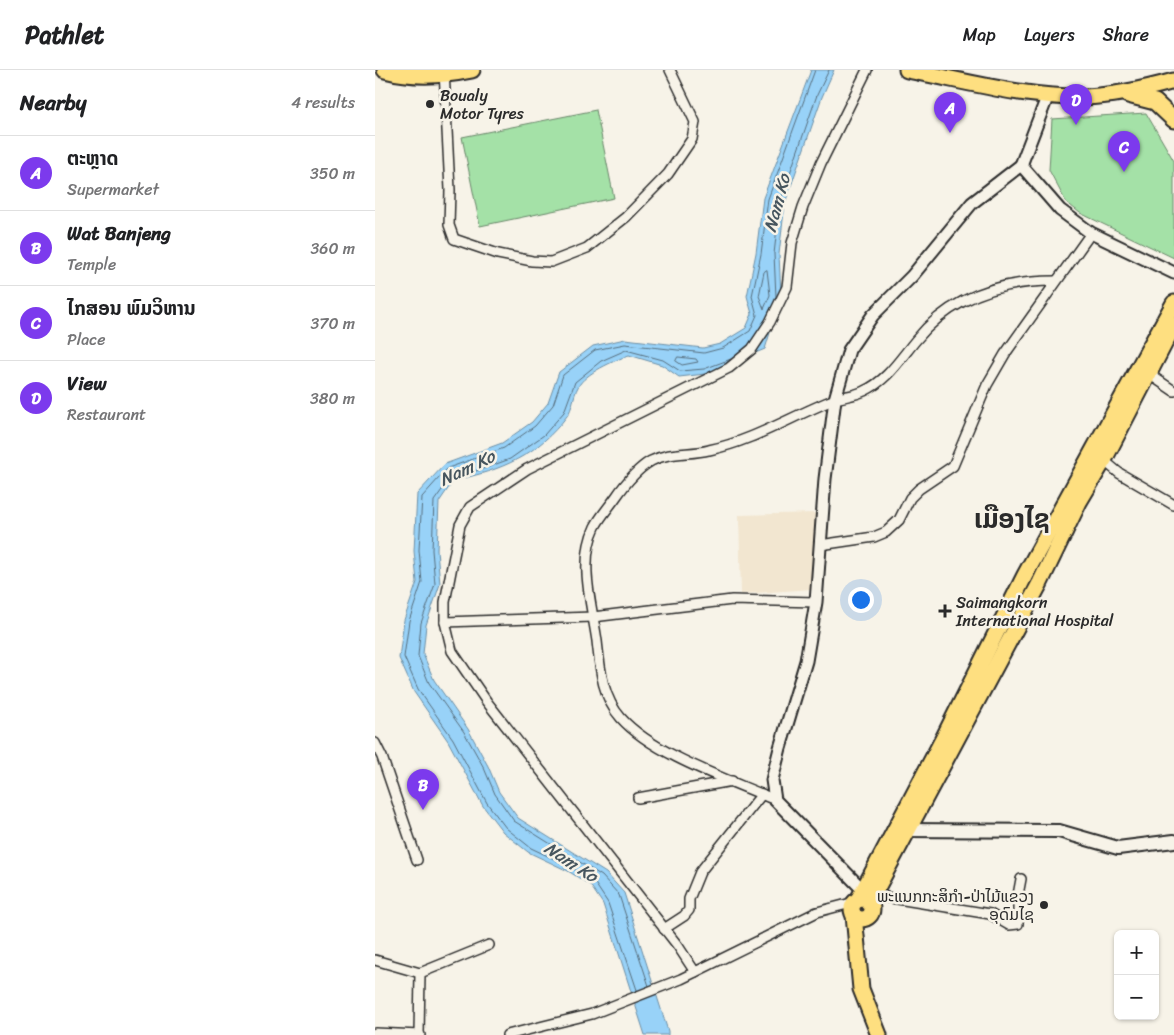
<!DOCTYPE html>
<meta charset="utf-8">
<style>
body{margin:0;font-family:Sriracha,"Noto Sans Lao",sans-serif;background:#f6f6f6;color:#202124}
.controls{position:absolute;right:15px;bottom:15px;display:grid;overflow:hidden;border-radius:8px;box-shadow:0 1px 4px #0004}
.controls button{width:45px;height:45px;display:grid;place-items:center;padding:0;border:0;border-bottom:1px solid #e0e0e0;background:#fff;color:#202124;font:25px sans-serif}
.you{position:absolute;left:485px;top:529px;width:18px;height:18px;margin:-12px;border:4px solid #fff;border-radius:50%;background:#1a73e8;box-shadow:0 0 0 8px #1a73e833}
.badge{display:grid;place-items:center;width:32px;height:32px;border-radius:50%;background:#7c3aed;color:#fff;font-size:16px;font-weight:700}
.pin{position:absolute;translate:-50% -41px;filter:drop-shadow(0 1px 2px #0008)}
.pin::after{content:'';position:absolute;top:26px;width:18px;height:15px;background:inherit;clip-path:polygon(0 0,100% 0,50% 100%)}
.list{margin:0;padding:0;list-style:none}
h2{display:flex;justify-content:space-between;align-items:center;height:65px;margin:0;padding:0 20px;font-size:21px}
h2 small{font-size:16px;font-weight:400;color:#757577}
.list li{display:grid;grid-template-columns:32px 1fr auto;gap:15px;align-items:center;box-sizing:border-box;height:75px;padding:0 20px;border-top:1px solid #e0e0e0}
.list b{display:block;font-size:19px;white-space:nowrap}
.list p{margin:0;font-size:16px;white-space:nowrap;color:#757577}
.list em{font-size:16px;font-style:normal;color:#757577}
.map{position:relative;flex:none;width:799px;height:965px;overflow:hidden}
header{display:flex;align-items:center;gap:30px;box-sizing:border-box;height:70px;padding:0 25px;background:#fff;border-bottom:1px solid #e0e0e0}
header strong{font-size:24px}
nav{display:flex;gap:28px;margin-inline-start:auto;font-size:18px}
main{display:flex}
aside{flex:1;background:#fff}
.map>svg:first-child{display:block}
.built{fill:#f2e6d0}
.green{fill:#a4e1a7;stroke:#688669}
.water{fill:#98d2f8;stroke:#6c8fa6}
.lines{fill:none;stroke-linecap:round;stroke-linejoin:round}
.shore{stroke:#576e7d;stroke-width:1}
.minor-casing{stroke:#2b2b2b;stroke-width:12}
.tertiary-casing{stroke:#2b2b2b;stroke-width:15}
.secondary-casing{stroke:#2b2b2b;stroke-width:16}
.trunk-casing{stroke:#2b2b2b;stroke-width:19}
.minor{stroke:#f7f3e8;stroke-width:9}
.tertiary{stroke:#f7f3e8;stroke-width:11}
.secondary{stroke:#f7f3e8;stroke-width:12}
.trunk{stroke:#fedf80;stroke-width:15}
.poi-dot{fill:#2b2b2b;stroke:#f7f3e8;stroke-width:2}
.labels{text-anchor:middle;dominant-baseline:central;stroke-width:5;stroke-linejoin:round;paint-order:stroke}
.poi-label{font-size:16px;fill:#2b2b2b;stroke:#f7f3e8;text-anchor:start}
.water-label{font-size:18px;font-style:italic;fill:#46555e;stroke:#f7f3e8}
.town-label{font-size:26px;font-weight:bold;fill:#2b2b2b;stroke:#f7f3e8}
</style>
<header>
<strong>Pathlet</strong>
<nav><a>Map</a><a>Layers</a><a>Share</a></nav>
</header>
<main>
<aside>
<h2>Nearby<small>4 results</small></h2>
<ul class="list">
<li><span class="badge">A</span><div><b>ຕະຫຼາດ</b><p>Supermarket</p></div><em>350 m</em></li>
<li><span class="badge">B</span><div><b>Wat Banjeng</b><p>Temple</p></div><em>360 m</em></li>
<li><span class="badge">C</span><div><b>ໄກສອນ ພົມວິຫານ</b><p>Place</p></div><em>370 m</em></li>
<li><span class="badge">D</span><div><b>View</b><p>Restaurant</p></div><em>380 m</em></li>
</ul>
</aside>
<div class="map">
<svg width="799" height="965" viewBox="0 0 799 965">
<rect width="100%" height="100%" fill="#f7f3e8"/>
<filter id="ink" filterUnits="userSpaceOnUse"><feTurbulence type="fractalNoise" baseFrequency=".02" numOctaves="2"/><feDisplacementMap in="SourceGraphic" scale="10" xChannelSelector="R" yChannelSelector="G"/><feConvolveMatrix kernelMatrix="1 2 1 2 8 2 1 2 1" color-interpolation-filters="sRGB"/></filter>
<g filter="url(#ink)">
<path class="built" d="M442,443L437,519L366,524L364,445Z"/>
<g class="green">
<path d="M221,40L239,128L105,156L87,67Z"/>
<path d="M771,43L799,91V188L705,143L691,132L674,100L677,49Z"/>
</g>
<path class="water" d="M436,0H459L447,27L410,133L404,184L406,227L390,279L330,304L304,307L287,295L254,285C239,291 210,303 203,317C198,326 198,338 192,346C163,385 126,401 79,410L64,432L62,480L65,514L51,555L48,584L59,610L93,659L113,696L124,722L143,748L231,803L249,823L293,961V965H270L228,834L215,815L193,801L153,782L128,762L108,736L73,671L39,622L24,588L29,550L42,512L39,481L42,424L70,394L127,373L157,352L173,333L184,302L218,276L250,269L328,278L345,274L371,258L377,244L372,226L381,183L388,128Z"/>
<g class="lines">
<g class="shore">
<path d="M392,200L395,225L389,239L384,226L389,202Z"/>
<path d="M401,227L399,184L405,132L442,25L454,0"/>
<path d="M303,287L321,289L323,292L307,295L301,291Z"/>
<path d="M274,916L244,825L227,806L139,751L120,724L109,698L89,662L54,613L43,586L46,553L60,514L57,480L59,431L77,406L105,400L135,389L169,365L189,342L200,312L226,291L251,280L288,290L305,301L329,299L356,289"/>
<path d="M262,920L233,833L219,812L196,797L156,778L131,758L112,733L78,669L43,619L29,587L34,551L47,512L44,480L47,427L73,398L129,378L160,356L178,335L188,305L220,280L250,274L329,283L348,278L375,261L382,245L377,226L386,184L393,129L440,0"/>
</g>
<defs>
<g id="minor">
<path d="M69,0L75,120L74,155L79,169L123,184L157,191L176,192L212,178L251,147L293,104L317,69L320,52L295,0"/>
<path d="M774,304L799,321"/>
<path d="M726,388L744,403L799,435"/>
<path d="M445,475L499,467L511,462L524,450L535,428L544,419L578,396L612,315L630,284L716,163"/>
<path d="M70,552L218,547L357,530L441,532"/>
<path d="M0,673L7,687L42,790"/>
<path d="M263,728L357,711"/>
<path d="M400,730C355,710 279,685 246,648C227,627 225,598 222,571C217,535 203,492 220,457C225,447 234,437 241,427C250,414 262,399 276,391C295,381 315,385 334,380C378,371 417,346 458,330C468,326 479,326 489,321C512,311 525,289 541,270C576,227 626,211 680,211"/>
<path d="M498,825L615,844L634,855L643,854V825L646,809"/>
<path d="M289,859L309,846L314,840V829L325,802L387,724"/>
<path d="M0,890L45,903L114,875"/>
<path d="M320,902L303,876L112,632L77,581L70,552V532L85,455L95,437L152,399L354,298L377,279L395,252L412,217L417,173L428,137L446,93L492,0"/>
<path d="M0,963L45,965"/>
<path d="M44,965L45,903"/>
<path d="M132,965L217,944L306,909L442,842L480,832"/>
</g>
<g id="tertiary">
<path d="M673,25L646,95L685,140L716,163L799,203"/>
<path d="M488,820L400,730L397,710L405,678L431,591L441,532L450,409L460,329L474,280L498,245L537,206L597,133L646,95"/>
</g>
<path id="secondary" d="M525,760L684,761L743,778L799,771"/>
<g id="trunk">
<path d="M10,0C39,8 68,6 97,0"/>
<path d="M532,0C590,11 650,28 709,27C740,26 770,19 799,11"/>
<path d="M753,25L780,32L799,50"/>
<circle cx="487" cy="839" r="10"/>
<path d="M483,830L568,669L650,505L799,233"/>
<path d="M494,833L665,513L704,432L729,390L799,255"/>
<path d="M479,845L486,919L504,965"/>
</g>
</defs>
<use href="#minor" class="minor-casing"/>
<use href="#tertiary" class="tertiary-casing"/>
<use href="#secondary" class="secondary-casing"/>
<use href="#trunk" class="trunk-casing"/>
<use href="#minor" class="minor"/>
<use href="#tertiary" class="tertiary"/>
<use href="#secondary" class="secondary"/>
<use href="#trunk" class="trunk"/>
</g>
</g>
<g class="poi-dot">
<circle cx="55" cy="34" r="5"/>
<path d="M567.5 533.5h5v5h5v5h-5v5h-5v-5h-5v-5h5z"/>
<circle cx="669" cy="835" r="5"/>
</g>
<g class="labels">
<g class="poi-label">
<text x="65" y="25">Boualy<tspan x="65" dy="18">Motor Tyres</tspan></text>
<text x="581" y="532">Saimangkorn<tspan x="581" dy="18">International Hospital</tspan></text>
<text x="659" y="826" text-anchor="end">ພະແນກກະສິກຳ-ປ່າໄມ້ແຂວງ<tspan x="659" dy="18">ອຸດົມໄຊ</tspan></text>
</g>
<g class="water-label">
<text transform="translate(402 133) rotate(-75)">Nam Ko</text>
<text transform="translate(92 398) rotate(-26)">Nam Ko</text>
<text transform="translate(196 792) rotate(33)">Nam Ko</text>
</g>
<g class="town-label">
<text x="637" y="449">ເມືອງໄຊ</text>
</g>
</g>
</svg>
<div class="controls">
<button>+</button>
<button>−</button>
</div>
<div class="you"></div>
<div class="pin badge" style="left:575px;top:63px">A</div>
<div class="pin badge" style="left:48px;top:740px">B</div>
<div class="pin badge" style="left:749px;top:102px">C</div>
<div class="pin badge" style="left:701px;top:55px">D</div>
</div>
</main>
